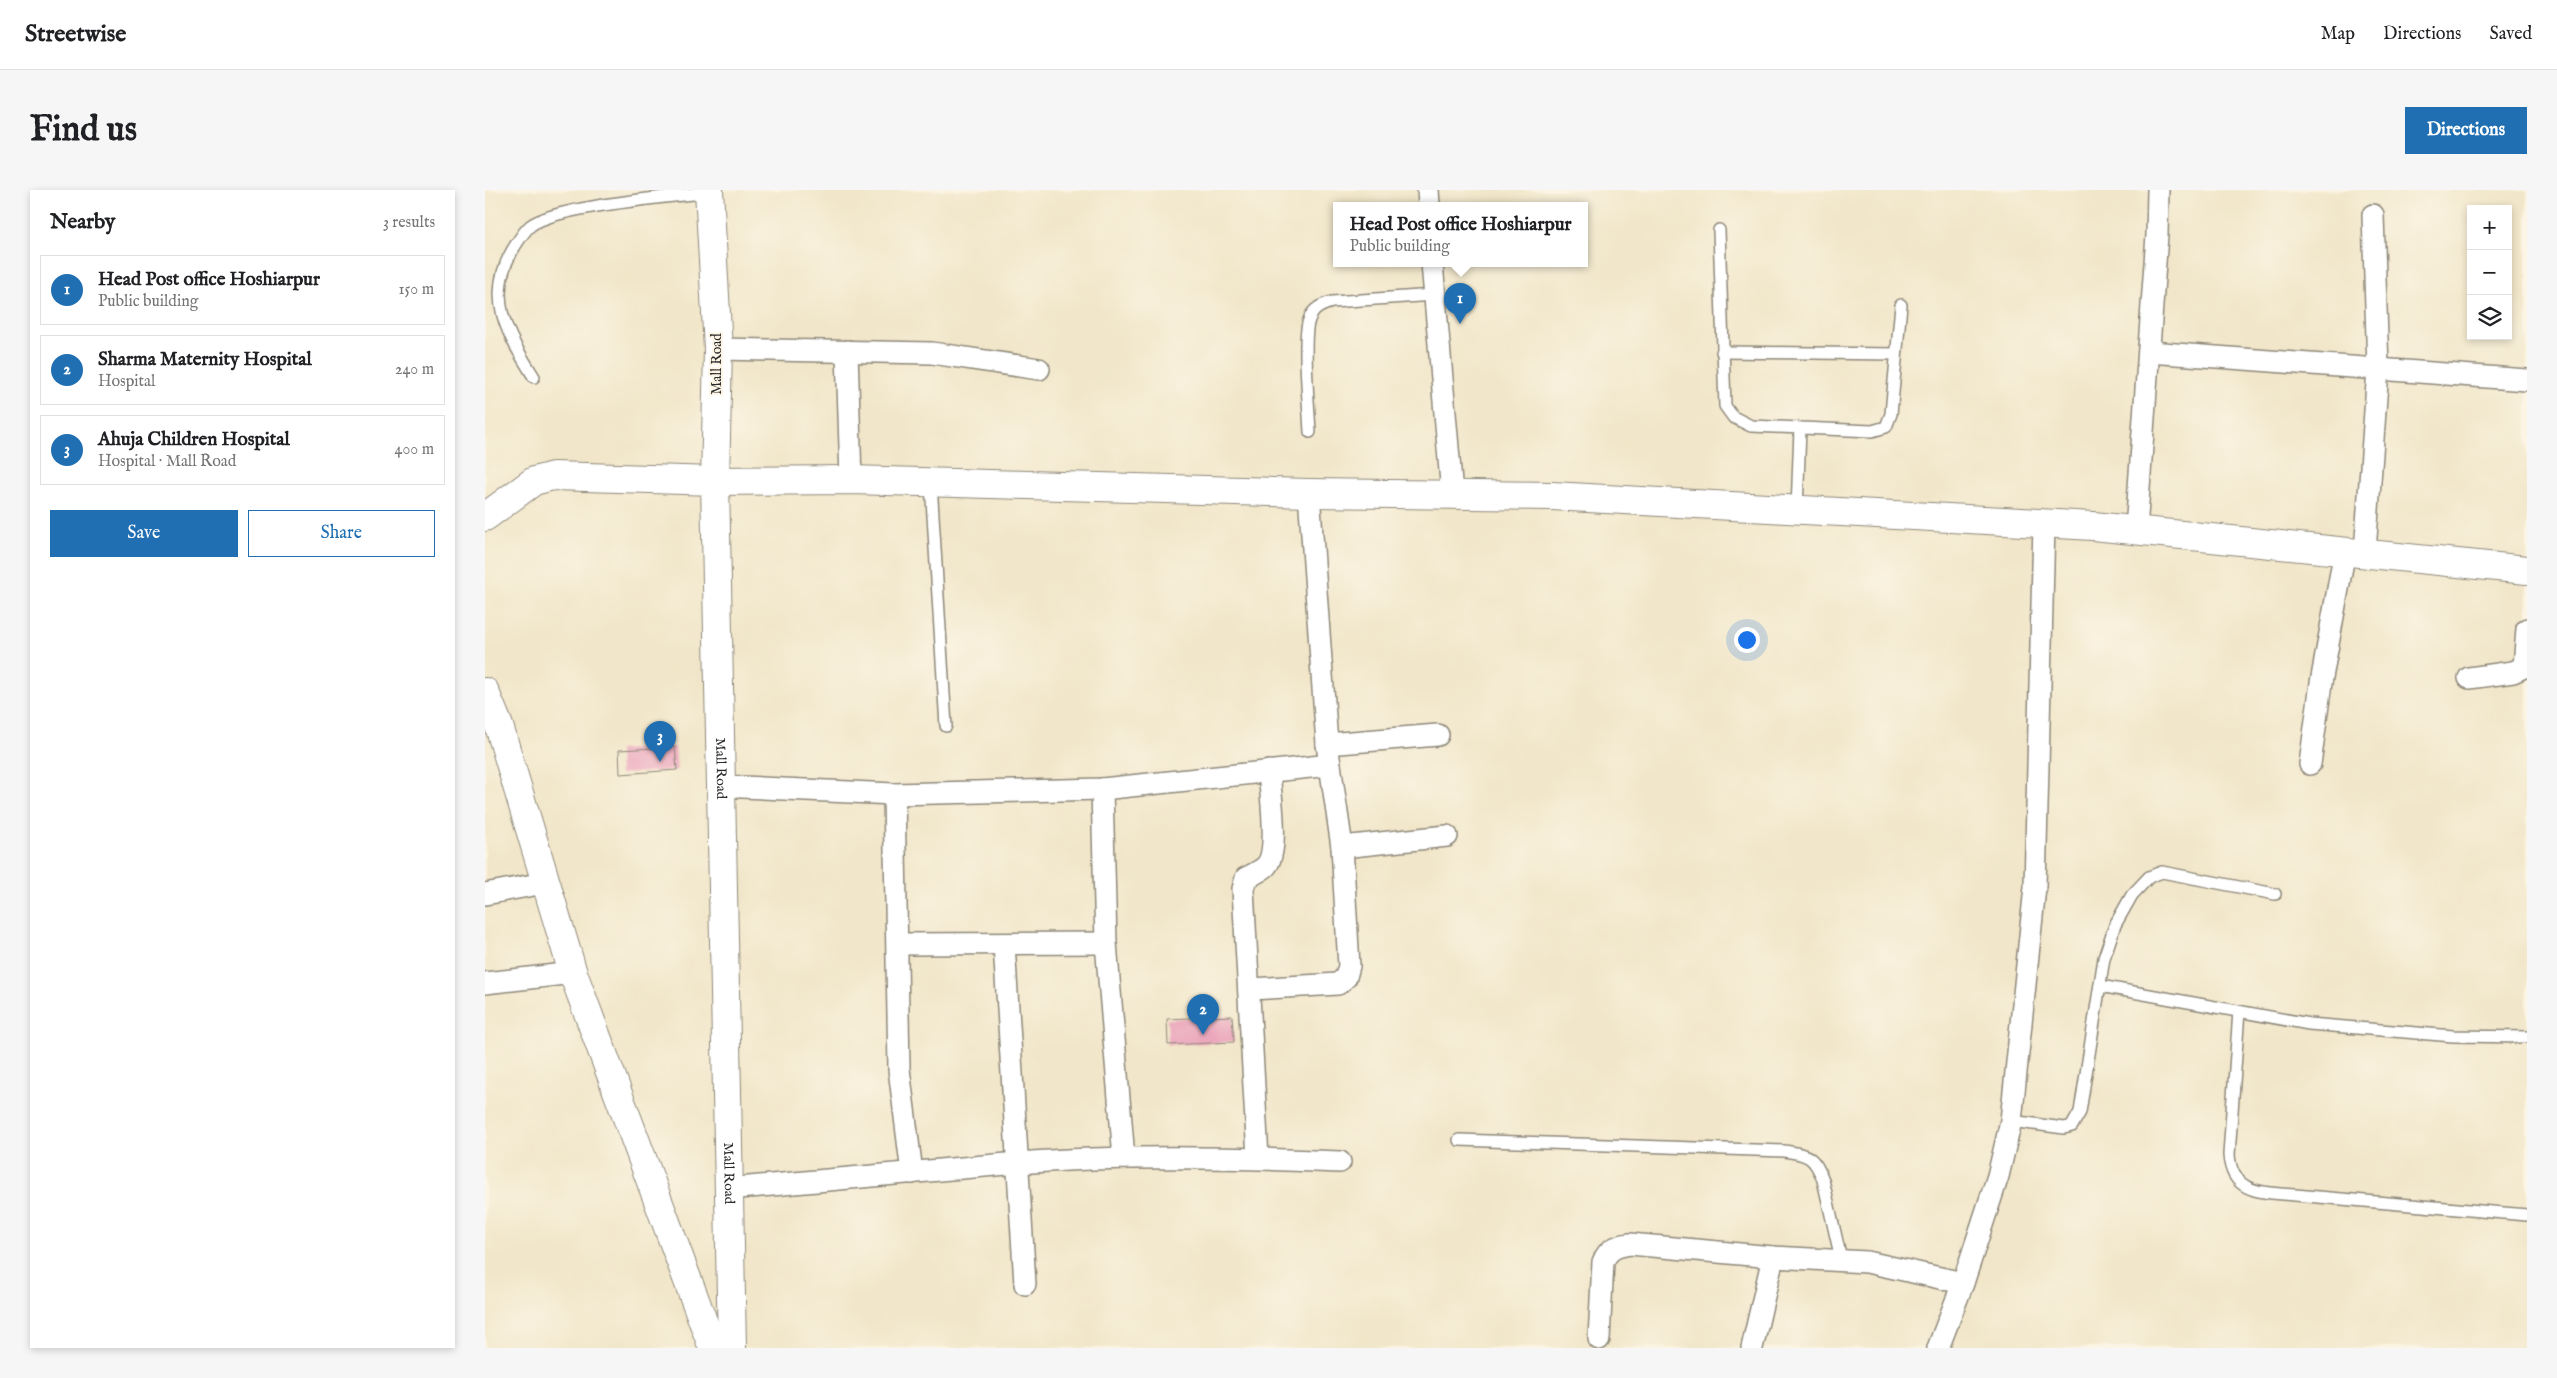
<!DOCTYPE html>
<meta charset="utf-8">
<style>
body{margin:0;font-family:"IM FELL English",serif;background:#f6f6f6;color:#202124}
.controls{position:absolute;right:15px;top:15px;display:grid;overflow:hidden;border-radius:0px;box-shadow:0 2px 8px #0003}
.controls button{width:45px;height:45px;display:grid;place-items:center;padding:0;border:0;border-bottom:1px solid #e0e0e0;background:#fff;color:#202124;font:25px sans-serif}
.you{position:absolute;left:1261px;top:449px;width:18px;height:18px;margin:-12px;border:4px solid #fff;border-radius:50%;background:#1a73e8;box-shadow:0 0 0 8px #1a73e833}
.badge{display:grid;place-items:center;width:32px;height:32px;border-radius:50%;background:#1f6fb2;color:#fff;font-size:16px;font-weight:700}
.pin{position:absolute;translate:-50% -41px;filter:drop-shadow(0 1px 2px #0008)}
.pin::after{content:'';position:absolute;top:26px;width:18px;height:15px;background:inherit;clip-path:polygon(0 0,100% 0,50% 100%)}
.popup{position:absolute;left:848px;top:12px;width:255px;height:65px;box-sizing:border-box;display:grid;place-content:center;border-radius:0px;background:#fff;filter:drop-shadow(0 1px 4px #0005);font-size:16px;white-space:nowrap;color:#757577}
.popup b{font-size:19px;color:#202124}
.popup::after{content:'';position:absolute;left:50%;top:100%;margin-left:-10px;border:10px solid transparent;border-top-color:#fff}
.list{margin:0;padding:0;list-style:none}
h2{display:flex;justify-content:space-between;align-items:center;height:65px;margin:0;padding:0 20px;font-size:21px}
h2 small{font-size:16px;font-weight:400;color:#757577}
.list li{display:grid;grid-template-columns:32px 1fr auto;gap:15px;align-items:center;box-sizing:border-box;height:70px;margin:0 10px 10px;padding:0 10px;border:1px solid #e0e0e0;border-radius:0px}
.list b{display:block;font-size:19px;white-space:nowrap}
.list p{margin:0;font-size:16px;white-space:nowrap;color:#757577}
.list em{font-size:16px;font-style:normal;color:#757577}
.actions{display:flex;gap:10px;padding:15px 20px}
.actions a{flex:1;padding:11px 0;border:1px solid #1f6fb2;border-radius:0px;text-align:center;font-size:18px;color:#1f6fb2}
.actions .main{background:#1f6fb2;color:#fff}
.icon{flex:none;width:28px;height:28px;fill:none;stroke:currentColor;stroke-width:2;stroke-linecap:round;stroke-linejoin:round}
.map{position:relative;flex:none;width:2042px;height:1158px;overflow:hidden;border-radius:0px}
header{display:flex;align-items:center;gap:30px;box-sizing:border-box;height:70px;padding:0 25px;background:#fff;border-bottom:1px solid #e0e0e0}
header strong{font-size:24px}
nav{display:flex;gap:28px;margin-inline-start:auto;font-size:18px}
.intro{display:flex;align-items:center;justify-content:space-between;box-sizing:border-box;height:120px;padding:0 30px}
h1{margin:0;font-size:35px}
.button{padding:12px 22px;border-radius:0px;background:#1f6fb2;color:#fff;font-size:18px;font-weight:700}
main{display:flex;gap:30px;padding:0 30px}
aside{flex:1;background:#fff;border-radius:0px;box-shadow:0 2px 8px #0003}
.map>svg:first-child{display:block}
.building{fill:#eba8bd}
.lines{fill:none;stroke-linecap:round;stroke-linejoin:round}
.service-casing{stroke:#8e887a;stroke-width:14}
.minor-casing{stroke:#8e887a;stroke-width:24}
.primary-casing{stroke:#8e887a;stroke-width:30}
.trunk-casing{stroke:#8e887a;stroke-width:30}
.service{stroke:#fff;stroke-width:11}
.minor{stroke:#fff;stroke-width:21}
.primary{stroke:#fff;stroke-width:28}
.trunk{stroke:#fff;stroke-width:28}
.labels{text-anchor:middle;dominant-baseline:central;stroke-width:4;stroke-linejoin:round;paint-order:stroke}
.street-label{font-size:14px;fill:#2b2b2b;stroke:#fcf5e5}
</style>
<header>
<strong>Streetwise</strong>
<nav><a>Map</a><a>Directions</a><a>Saved</a></nav>
</header>
<div class="intro"><h1>Find us</h1><a class="button">Directions</a></div>
<main>
<aside>
<h2>Nearby<small>3 results</small></h2>
<ul class="list">
<li><span class="badge">1</span><div><b>Head Post office Hoshiarpur</b><p>Public building</p></div><em>150 m</em></li>
<li><span class="badge">2</span><div><b>Sharma Maternity Hospital</b><p>Hospital</p></div><em>240 m</em></li>
<li><span class="badge">3</span><div><b>Ahuja Children Hospital</b><p>Hospital · Mall Road</p></div><em>400 m</em></li>
</ul>
<div class="actions"><a class="main">Save</a><a>Share</a></div>
</aside>
<div class="map">
<svg width="2042" height="1158" viewBox="0 0 2042 1158">
<rect width="100%" height="100%" fill="#fcf5e5"/>
<filter id="ink" filterUnits="userSpaceOnUse"><feTurbulence type="fractalNoise" baseFrequency=".02" numOctaves="2"/><feDisplacementMap in="SourceGraphic" scale="10" xChannelSelector="R" yChannelSelector="G"/><feConvolveMatrix kernelMatrix="1 2 1 2 8 2 1 2 1" color-interpolation-filters="sRGB"/></filter>
<filter id="wash" filterUnits="userSpaceOnUse"><feTurbulence type="fractalNoise" baseFrequency=".0096" numOctaves="4" result="noise"/><feDisplacementMap in="SourceGraphic" scale="20" xChannelSelector="R" yChannelSelector="G"/><feGaussianBlur stdDeviation="1.12" result="paint"/><feColorMatrix in="noise" values="0 0 0 0 0 0 0 0 0 0 0 0 0 0 0 0 0 1.4 0 .05"/><feComposite in="paint" operator="in"/></filter>
<g filter="url(#wash)">
<rect width="100%" height="100%" fill="#f1e6c9"/>
<g id="blocks">
<g class="building">
<path d="M190,557L192,580L135,584L134,560Z"/>
<path d="M747,826L749,852L683,855L682,829Z"/>
</g>
</g>
</g>
<g filter="url(#ink)">
<use href="#blocks" fill-opacity="0" stroke="#8e887a" stroke-width="1"/>
<g class="lines">
<defs>
<g id="service">
<path d="M1234,40L1240,216L1248,227L1266,236L1387,241L1401,237L1406,224L1416,115"/>
<path d="M1237,162L1411,164"/>
<path d="M49,187C23,145 0,109 27,61C32,53 38,42 45,36C69,16 187,7 224,2"/>
<path d="M825,242C824,219 817,147 824,130C828,118 837,115 847,112L949,105"/>
<path d="M446,293L461,536"/>
<path d="M1312,320L1315,239"/>
<path d="M1615,796L1824,834L1968,846L2042,847"/>
<path d="M1754,821L1744,965C1747,1005 1778,1002 1810,1005L2042,1025"/>
<path d="M1526,931L1579,938L1587,936L1595,922L1619,768L1630,735L1647,705L1664,687L1677,682L1790,704"/>
<path d="M974,950L1299,961C1323,964 1330,967 1338,990L1356,1069"/>
</g>
<g id="minor">
<path d="M943,0L944,15"/>
<path d="M947,73L967,304"/>
<path d="M233,159L447,163L554,179"/>
<path d="M362,161L366,290"/>
<path d="M1664,162L2042,190"/>
<path d="M1651,340L1672,45L1673,0"/>
<path d="M1880,362L1893,179L1888,25"/>
<path d="M1984,488L2028,482L2039,477L2042,439"/>
<path d="M842,554L953,545"/>
<path d="M1825,574L1836,493L1860,360"/>
<path d="M235,596L409,604L617,599L845,575"/>
<path d="M617,599L621,753L639,968"/>
<path d="M409,604L414,879L427,983"/>
<path d="M857,657L962,646"/>
<path d="M0,704L59,693"/>
<path d="M413,754L621,753"/>
<path d="M519,754L540,1094"/>
<path d="M0,793L88,783"/>
<path d="M765,799L853,794L861,787L864,776L857,657L842,554L824,303"/>
<path d="M773,968L758,699L761,688C767,685 776,681 781,676C795,661 785,602 784,581"/>
<path d="M242,999C339,991 436,981 533,973C640,965 748,967 855,972"/>
<path d="M1114,1149L1118,1072C1123,1059 1131,1056 1145,1054L1288,1067"/>
<path d="M1267,1158L1288,1067L1382,1072L1478,1093"/>
<path d="M1453,1158L1478,1093L1513,986L1526,931L1550,697L1559,334"/>
</g>
<g id="primary">
<path id="s1" d="M0,327L49,291L68,286L230,291L247,1158"/>
<path d="M0,502L14,536L88,783L228,1158"/>
</g>
<path id="trunk" d="M224,0L233,159L230,291L366,290L824,303L1067,306L1608,336L2042,380"/>
</defs>
<use href="#service" class="service-casing"/>
<use href="#minor" class="minor-casing"/>
<use href="#primary" class="primary-casing"/>
<use href="#trunk" class="trunk-casing"/>
<use href="#service" class="service"/>
<use href="#minor" class="minor"/>
<use href="#primary" class="primary"/>
<use href="#trunk" class="trunk"/>
</g>
</g>
<g class="labels">
<g class="street-label">
<text transform="translate(232 174) rotate(-90)">Mall Road</text>
<text stroke="none"><textPath href="#s1" startOffset="530">Mall Road</textPath></text>
<text stroke="none"><textPath href="#s1" startOffset="935">Mall Road</textPath></text>
</g>
</g>
</svg>
<div class="controls">
<button>+</button>
<button>−</button>
<button><svg class="icon" aria-label="layers" viewBox="0 0 24 24"><path d="M12 4l9 5-9 5-9-5zM3 14l9 5 9-5"/></svg></button>
</div>
<div class="you"></div>
<div class="pin badge" style="left:975px;top:134px">1</div>
<div class="popup"><b>Head Post office Hoshiarpur</b>Public building</div>
<div class="pin badge" style="left:718px;top:845px">2</div>
<div class="pin badge" style="left:175px;top:572px">3</div>
</div>
</main>
